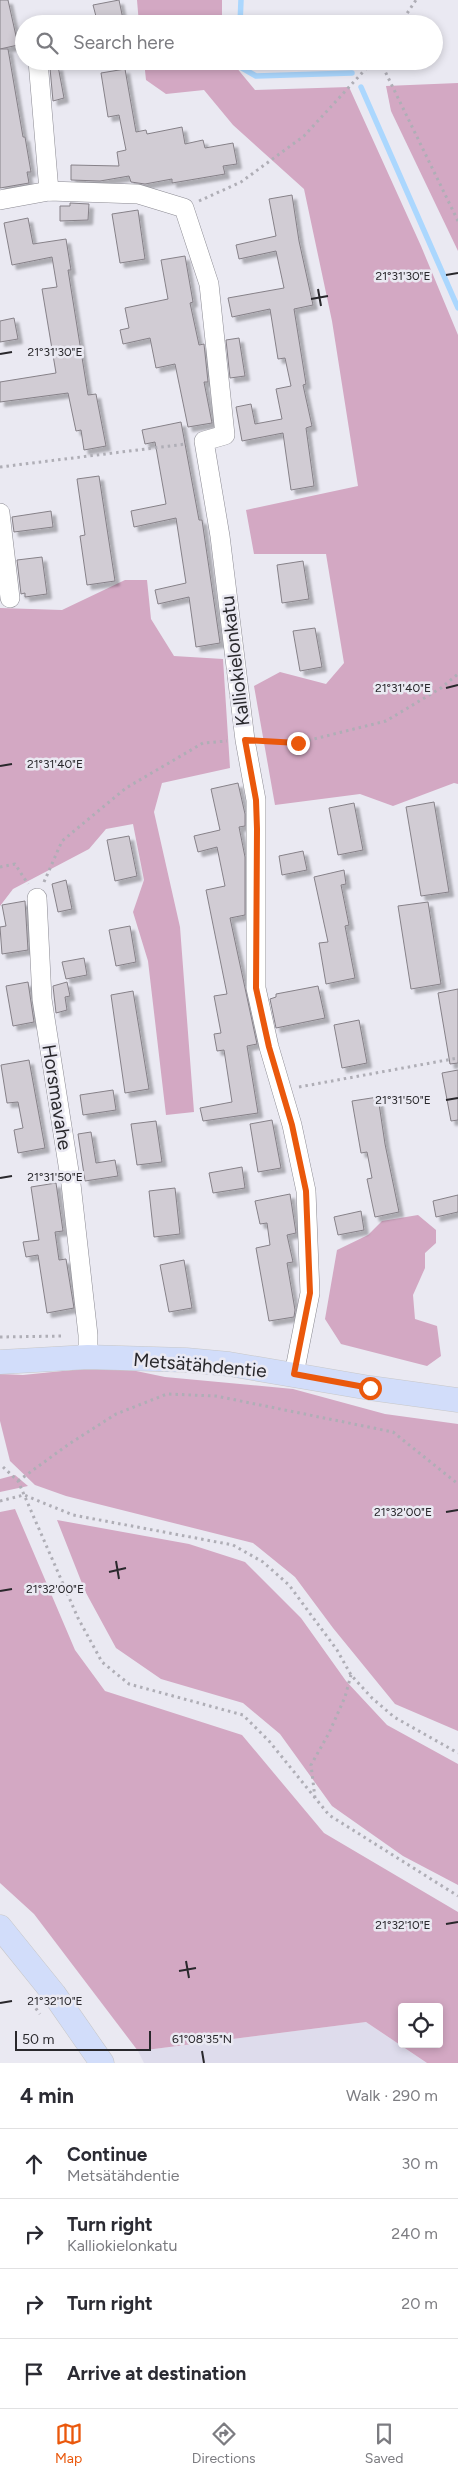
<!DOCTYPE html>
<meta charset="utf-8">
<style>
body{margin:0;font-family:Figtree,sans-serif;background:#f2f2f3;color:#2b2b33}
.controls{position:absolute;right:15px;bottom:15px;display:grid;overflow:hidden;border-radius:5px;box-shadow:0 2px 8px #0003}
.controls button{width:45px;height:45px;display:grid;place-items:center;padding:0;border:0;border-bottom:1px solid #e1e1e2;background:#fff;color:#2b2b33;font:25px sans-serif}
.scale{position:absolute;left:15px;bottom:12px;width:136px;box-sizing:border-box;padding-left:5px;border:2px solid #29282c;border-top:0;font-size:14px;line-height:18px;white-space:nowrap;color:#29282c;-webkit-text-stroke:4px #eae9f2;paint-order:stroke}
.stop{position:absolute;width:15px;height:15px;margin:-11px;border:4px solid #ea580c;border-radius:50%;background:#fff}
.stop.end{background:#ea580c;border-color:#fff;box-shadow:0 1px 5px #0008}
.list{margin:0;padding:0;list-style:none}
h2{display:flex;justify-content:space-between;align-items:center;height:65px;margin:0;padding:0 20px;font-size:21px}
h2 small{font-size:16px;font-weight:400;color:#7c7c81}
.list li{display:grid;grid-template-columns:32px 1fr auto;gap:15px;align-items:center;box-sizing:border-box;height:70px;padding:0 20px;border-top:1px solid #e1e1e2}
.list b{display:block;font-size:19px;white-space:nowrap}
.list p{margin:0;font-size:16px;white-space:nowrap;color:#7c7c81}
.list em{font-size:16px;font-style:normal;color:#7c7c81}
.icon{flex:none;width:28px;height:28px;fill:none;stroke:currentColor;stroke-width:2;stroke-linecap:round;stroke-linejoin:round}
.map{position:relative;flex:none;width:458px;height:2063px;overflow:hidden}
.search{position:absolute;background:#fff;box-shadow:0 2px 8px #0003;left:15px;right:15px;top:15px;height:55px;display:flex;align-items:center;gap:12px;box-sizing:border-box;padding:0 18px;border-radius:28px;color:#7c7c81;font-size:19px}
.sheet{height:345px;background:#fff}
nav{display:flex;justify-content:space-around;align-items:center;box-sizing:border-box;height:70px;border-top:1px solid #e1e1e2;background:#fff;font-size:14px;color:#7c7c81}
nav a{display:grid;justify-items:center;gap:2px}
nav .on{color:#ea580c}
.map>svg:first-child{display:block}
.built{fill:#dedcec}
.green{fill:#d3a8c3;fill-rule:evenodd}
.lines{fill:none;stroke-linecap:round;stroke-linejoin:round}
.stream{stroke:#abd7fe;stroke-width:5.5}
.building{fill:#d1ccd4;stroke:#868188;filter:url(#shadow)}
.minor-casing{stroke:#8b8a92;stroke-width:20}
.major-casing{stroke:#c7c7c8;stroke-width:25}
.path{stroke:#afaeb6;stroke-width:3;stroke-dasharray:2.5 4;stroke-linecap:butt}
.minor{stroke:#fff;stroke-width:19}
.major{stroke:#d2ddfa;stroke-width:24}
.route{stroke:#ea580c;stroke-width:6}
.ticks{fill:none;stroke:#29282c;stroke-width:2}
.labels{text-anchor:middle;dominant-baseline:central;stroke-width:5;stroke-linejoin:round;paint-order:stroke}
.street-label{font-size:19px;fill:#29282c;stroke:#eae9f2}
.ticks-label{font-size:12px;text-anchor:middle;fill:#29282c;stroke:#eae9f2;stroke-width:5;stroke-linejoin:round;paint-order:stroke}
</style>
<div class="map">
<svg width="458" height="2063" viewBox="0 0 458 2063">
<defs>
<filter id="shadow"><feDropShadow dx="4.5" dy="4.5" stdDeviation="1" flood-color="#0004"/></filter>
</defs>
<rect width="100%" height="100%" fill="#eae9f2"/>
<path class="built" d="M366,2022L427,2063H144L138,2051Z"/>
<g class="green">
<path d="M137,0H222V24H139Z"/>
<path d="M144,61H231L255,90L349,87L421,246L458,335V784L454,783L393,806L360,794L275,805L254,686L280,672L326,684L344,663L326,554H254L246,510L358,486L332,321L304,189L233,125L204,90L166,94L146,80Z"/>
<path d="M458,83V251L391,111L386,86Z"/>
<path d="M125,580H147L151,619L174,656L223,659L230,768L162,783L154,812L180,927L194,1112L166,1115L148,961L133,912L144,880L133,824L106,829L89,849L13,889L0,906V608L62,610Z"/>
<path d="M418,1215L436,1230V1243L425,1253V1268L413,1295L415,1319L437,1326L441,1356L427,1366L341,1344L325,1319L337,1250L368,1235L382,1221Z"/>
<path d="M112,1366L165,1377L293,1389L385,1414L458,1424V1731L395,1704L333,1628L295,1577L253,1543L66,1496L35,1485L10,1461L0,1421V1374L23,1375Z"/>
<path d="M15,1475L28,1486L0,1492V1479Z"/>
<path d="M15,1509L75,1650L105,1691L242,1735L324,1833L458,1912V2063H427L366,2022L138,2051L34,1914L0,1883V1512ZM402,2007H439V2044H402Z"/>
<path d="M57,1520L189,1544L245,1562L301,1618L346,1681L387,1725L458,1764V1885L403,1856L332,1806L280,1734L243,1703L161,1679L116,1648L85,1591Z"/>
</g>
<g class="lines">
<g class="stream">
<path d="M240,24L241,0"/>
<path d="M241,61L242,68L256,76L352,73"/>
<path d="M361,87L458,308"/>
</g>
</g>
<g class="building">
<path d="M0,0H8L18,45L0,49Z"/>
<path d="M119,0L124,24H98L93,5Z"/>
<path d="M0,49H8L23,137H25L31,172H27L29,183L0,188Z"/>
<path d="M58,66L64,98L53,101L50,68Z"/>
<path d="M125,69L136,132L146,130L147,134L182,127L185,144L203,140L205,148L233,143L237,164L223,166L225,174L172,183V179L145,184L131,182L129,176L100,181L71,180V165L119,166L117,152L126,150L119,115L108,117L101,73Z"/>
<path d="M292,195L299,241L313,305L294,309L306,384L303,385L312,426L306,428L314,486L291,490L283,433L242,441L236,407L251,404L255,424L282,419L276,389L291,386L285,358L278,359L270,309L232,317L228,298L284,288L276,251L239,259L236,245L276,236L269,199Z"/>
<path d="M70,203L89,204L88,220L60,221V206H70Z"/>
<path d="M138,210L145,259L120,263L112,214Z"/>
<path d="M28,218L33,244L66,239L71,270H68L88,395L96,394L106,446L84,450L81,430L76,431L68,393L0,402V382L56,373L42,289L57,287L52,257L12,265L4,223Z"/>
<path d="M185,256L193,302L190,303L199,345L204,344L208,382H204L212,423L188,427L175,364L156,368L150,338L123,344L120,330L129,328L125,308L168,299L161,260Z"/>
<path d="M14,318L18,339L0,342V321Z"/>
<path d="M239,338L245,376L230,378L226,340Z"/>
<path d="M181,422L199,520H202L220,643L196,647L189,597L158,604L155,590L186,583L176,518L134,527L131,511L166,504L155,442L145,444L142,430Z"/>
<path d="M99,476L115,581L87,585L80,536L85,535L77,479Z"/>
<path d="M51,511L53,527L14,532L12,517Z"/>
<path d="M42,557L47,594L25,597V593L21,594L17,560Z"/>
<path d="M303,561L309,599L282,603L277,565Z"/>
<path d="M315,628L322,667L300,671L293,631Z"/>
<path d="M238,783L245,814V826L239,827L245,857V915L230,918L257,1044L247,1046L258,1113L203,1121L200,1108L232,1102L224,1050L217,1051L214,1034L221,1033L214,996L227,994L206,890L225,886L217,847L198,852L194,836L220,830L211,789Z"/>
<path d="M434,802L449,892L421,896L406,807Z"/>
<path d="M354,803L363,850L338,855L329,808Z"/>
<path d="M129,836L137,876L115,881L107,840Z"/>
<path d="M303,851L307,870L282,875L279,856Z"/>
<path d="M344,870L346,884L341,885L349,925L345,926L355,978L326,984L319,943L328,942L314,877Z"/>
<path d="M66,880L72,909L58,912L52,884Z"/>
<path d="M25,901L28,950L2,954L0,927L6,926L2,905Z"/>
<path d="M428,902L441,984L411,989L398,906Z"/>
<path d="M130,926L136,962L116,966L109,930Z"/>
<path d="M84,958L87,975L66,979L62,962Z"/>
<path d="M28,982L34,1022L13,1026L6,986Z"/>
<path d="M67,982L70,996L65,997L67,1010L56,1013L53,986Z"/>
<path d="M318,986L325,1018L276,1028L270,999L276,997V994Z"/>
<path d="M458,989V1063L450,1064L438,993Z"/>
<path d="M133,991L149,1089L125,1093L111,995Z"/>
<path d="M359,1020L367,1063L342,1068L334,1025Z"/>
<path d="M29,1060L45,1148L18,1153L14,1130L23,1128L18,1102L7,1103L1,1065Z"/>
<path d="M458,1070V1120L451,1121L442,1073Z"/>
<path d="M113,1090L116,1110L83,1115L80,1095Z"/>
<path d="M378,1097L385,1144L399,1212L375,1217L367,1179L372,1178L367,1152L361,1153L352,1101Z"/>
<path d="M272,1120L281,1168L258,1172L250,1124Z"/>
<path d="M156,1121L162,1162L137,1165L131,1124Z"/>
<path d="M91,1132L96,1163L115,1160L118,1176L85,1181L78,1134Z"/>
<path d="M242,1167L245,1188L213,1193L209,1173Z"/>
<path d="M56,1183L63,1231L55,1232L59,1260L66,1259L74,1308L47,1313L38,1255L26,1257L23,1242L39,1240L31,1187Z"/>
<path d="M175,1188L180,1234L154,1237L149,1191Z"/>
<path d="M290,1194L296,1233L287,1235L293,1262L287,1263L295,1310L294,1317L269,1321L256,1248L270,1245L267,1223L260,1224L255,1201Z"/>
<path d="M458,1195V1212L436,1217L433,1201Z"/>
<path d="M361,1211L364,1230L338,1235L334,1217Z"/>
<path d="M184,1260L192,1308L169,1312L160,1265Z"/>
</g>
<g class="lines">
<defs>
<g id="minor">
<path d="M38,61L49,191"/>
<path d="M0,200L49,191L138,194L184,208L209,284L225,435L204,441L220,536L245,740L256,800V988L269,1047L292,1125L306,1191L310,1293L294,1374"/>
<path d="M0,513L10,598"/>
<path d="M37,898L42,999L71,1184L88,1335V1357"/>
</g>
<g id="major">
<path d="M0,1362L88,1357L186,1360L229,1364L370,1388L458,1400"/>
<path d="M0,1927L54,1994L102,2063"/>
</g>
</defs>
<use href="#minor" class="minor-casing"/>
<use href="#major" class="major-casing"/>
<g class="path">
<path d="M400,24L416,0"/>
<path d="M380,61L458,221"/>
<path d="M199,201L241,182L304,136L373,61"/>
<path d="M0,467L186,444"/>
<path d="M263,742L298,743L386,721L441,688L458,674"/>
<path d="M0,867L15,864L28,884"/>
<path d="M44,882L62,841L126,788L203,743L227,741"/>
<path d="M299,1087L458,1058"/>
<path d="M0,1337L64,1336"/>
<path d="M3,1467L18,1481L78,1618L102,1662L129,1684L243,1715L269,1741L329,1815L458,1896"/>
<path d="M18,1481L69,1444L116,1414L167,1394L216,1396L393,1432L458,1484"/>
<path d="M0,1501L24,1495L73,1515L233,1545L263,1562L289,1585L337,1650L351,1675L372,1698L394,1717L458,1753"/>
<path d="M315,1798L311,1765L329,1733L345,1697L351,1675"/>
<path d="M32,2003L40,2014"/>
</g>
<use href="#minor" class="minor"/>
<use href="#major" class="major"/>
</g>
<g class="lines">
<path class="route" d="M298,743L245,740L256,800L257,829L256,988L269,1047L292,1125L306,1191L310,1293L294,1374L370,1388"/>
</g>
<path class="ticks" d="M446,275L458,273M318,289L321,306M311,299L328,296M0,354L12,352M446,688L458,685M0,766L12,764M446,1100L458,1098M0,1178L12,1176M446,1512L458,1510M116,1561L119,1579M109,1572L126,1568M0,1591L12,1589M446,1924L458,1922M186,1961L189,1978M179,1971L196,1968M0,2003L12,2001M202,2051L204,2063"/>
<g class="labels">
<g class="street-label">
<text transform="translate(235 661) rotate(-97)">Kalliokielonkatu</text>
<text transform="translate(57 1097) rotate(81)">Horsmavahe</text>
<text transform="translate(200 1365) rotate(5)">Metsätähdentie</text>
</g>
</g>
<g class="ticks-label">
<text x="403" y="280">21°31'30"E</text>
<text x="55" y="356">21°31'30"E</text>
<text x="403" y="692">21°31'40"E</text>
<text x="55" y="768">21°31'40"E</text>
<text x="403" y="1104">21°31'50"E</text>
<text x="55" y="1181">21°31'50"E</text>
<text x="403" y="1516">21°32'00"E</text>
<text x="55" y="1593">21°32'00"E</text>
<text x="403" y="1929">21°32'10"E</text>
<text x="55" y="2005">21°32'10"E</text>
<text x="202" y="2043">61°08'35"N</text>
</g>
</svg>
<div class="controls">
<button><svg class="icon" aria-label="locate" viewBox="0 0 24 24"><circle cx="12" cy="12" r="6"/><path d="M12 2v4M12 18v4M2 12h4M18 12h4"/></svg></button>
</div>
<div class="scale">50 m</div>
<div class="stop" style="left:370px;top:1388px"></div>
<div class="stop end" style="left:298px;top:743px"></div>
<div class="search"><svg class="icon" aria-label="search" viewBox="0 0 24 24"><circle cx="10" cy="10" r="6"/><path d="M15 15l6 6"/></svg>Search here</div>
</div>
<section class="sheet">
<h2>4 min<small>Walk · 290 m</small></h2>
<ul class="list">
<li><svg class="icon" aria-label="ahead" viewBox="0 0 24 24"><path d="M12 20V5M6 11l6-6 6 6"/></svg><div><b>Continue</b><p>Metsätähdentie</p></div><em>30 m</em></li>
<li><svg class="icon" aria-label="right" viewBox="0 0 24 24"><path d="M7 20v-9h11M14 6l5 5-5 5"/></svg><div><b>Turn right</b><p>Kalliokielonkatu</p></div><em>240 m</em></li>
<li><svg class="icon" aria-label="right" viewBox="0 0 24 24"><path d="M7 20v-9h11M14 6l5 5-5 5"/></svg><div><b>Turn right</b></div><em>20 m</em></li>
<li><svg class="icon" aria-label="arrive" viewBox="0 0 24 24"><path d="M6 21V4h12l-3 4 3 4H6"/></svg><div><b>Arrive at destination</b></div></li>
</ul>
</section>
<nav>
<a class="on"><svg class="icon" aria-label="map" viewBox="0 0 24 24"><path d="M3 6l6-2 6 2 6-2v14l-6 2-6-2-6 2zM9 4v14M15 6v14"/></svg>Map</a>
<a><svg class="icon" aria-label="directions" viewBox="0 0 24 24"><path d="M12 3l9 9-9 9-9-9zM9 14v-3h6M13 9l2 2-2 2"/></svg>Directions</a>
<a><svg class="icon" aria-label="saved" viewBox="0 0 24 24"><path d="M7 4h10v16l-5-4-5 4z"/></svg>Saved</a>
</nav>
